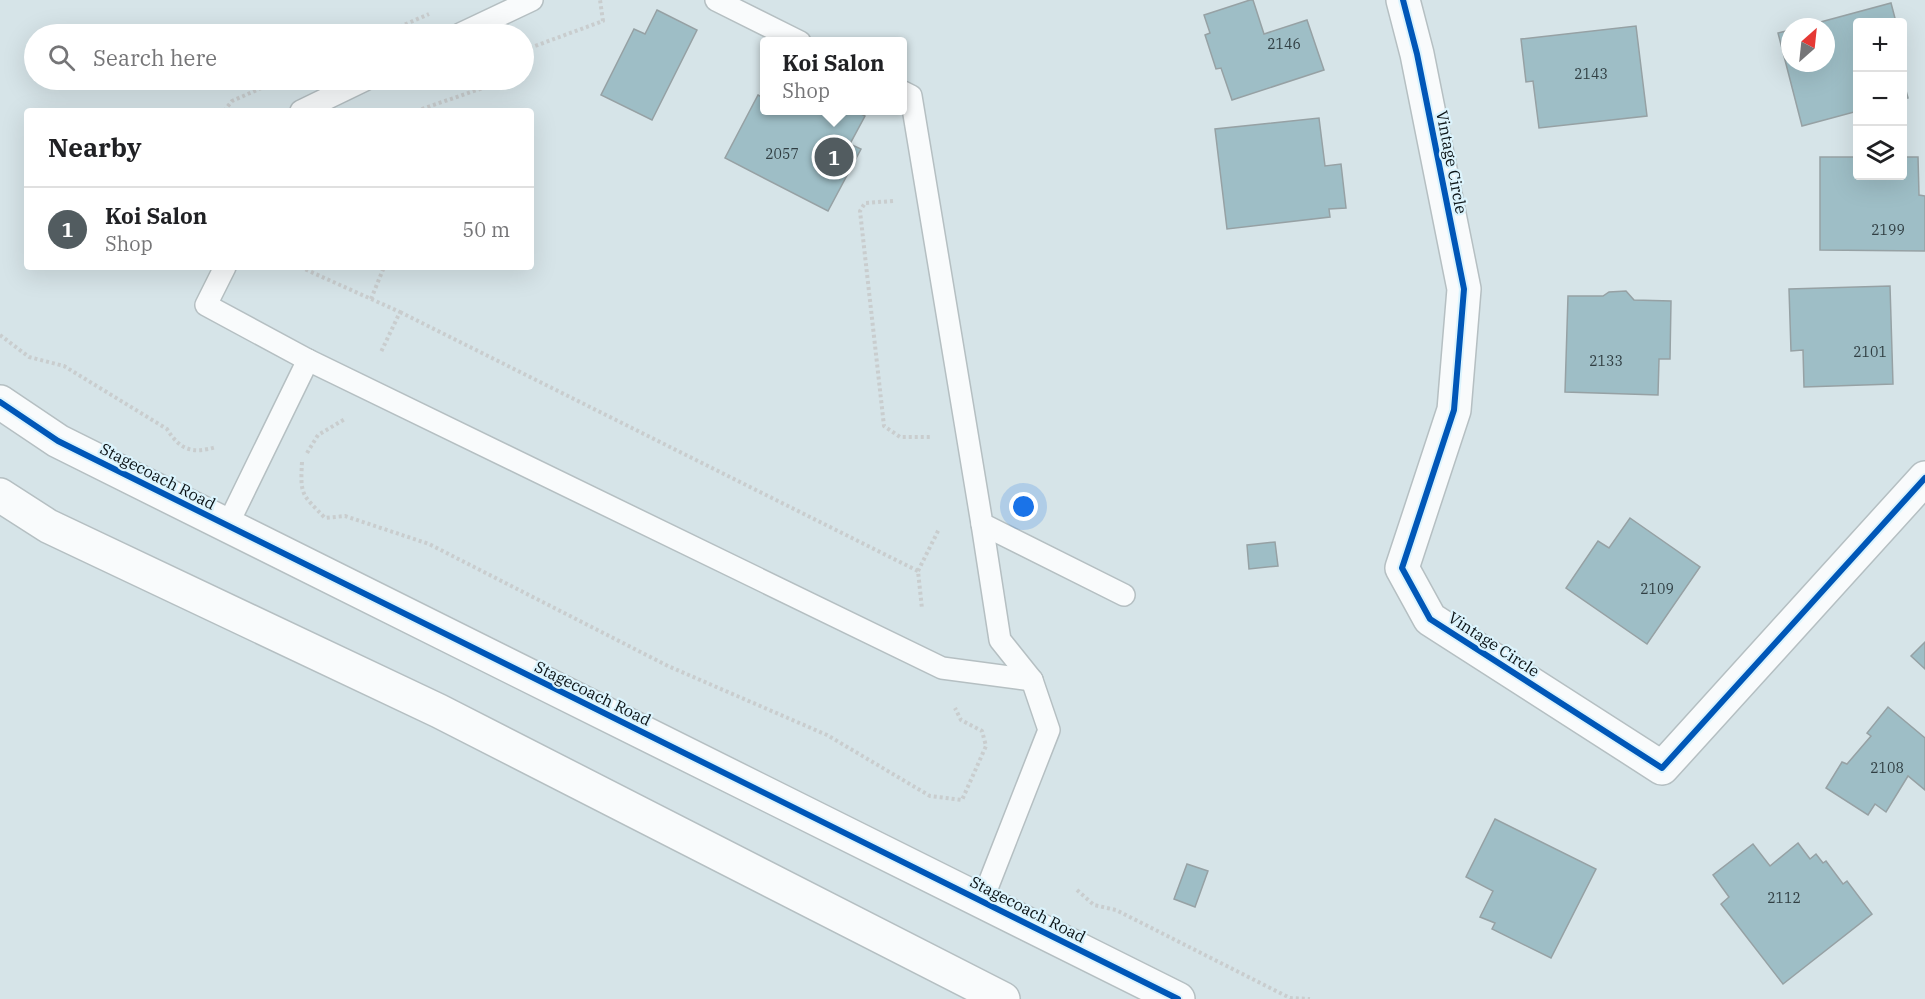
<!DOCTYPE html>
<meta charset="utf-8">
<style>
body{margin:0;font-family:"IBM Plex Serif",serif;background:#f2f2f2;color:#202124}
.controls{position:absolute;right:18px;top:18px;display:grid;overflow:hidden;border-radius:6px;box-shadow:0 6px 24px #0002}
.controls button{width:54px;height:54px;display:grid;place-items:center;padding:0;border:0;border-bottom:2px solid #e0e0e0;background:#fff;color:#202124;font:30px sans-serif}
.compass{position:absolute;left:1781px;top:18px;width:54px;height:54px;border-radius:50%;background:#fff;box-shadow:0 6px 24px #0002;rotate:27deg}
.you{position:absolute;left:1024px;top:507px;width:21px;height:21px;margin:-15px;border:4px solid #fff;border-radius:50%;background:#1a73e8;box-shadow:0 0 0 9px #1a73e833}
.badge{display:grid;place-items:center;width:39px;height:39px;border-radius:50%;background:#525c60;color:#fff;font-size:20px;font-weight:700}
.pin{position:absolute;translate:-50% -50%;border:3px solid #fff;box-shadow:0 2px 6px #0006}
.popup{position:absolute;left:760px;top:37px;width:147px;height:78px;box-sizing:border-box;display:grid;place-content:center;border-radius:6px;background:#fff;filter:drop-shadow(0 2px 4px #0005);font-size:20px;white-space:nowrap;color:#757577}
.popup b{font-size:22px;color:#202124}
.popup::after{content:'';position:absolute;left:50%;top:100%;margin-left:-12px;border:12px solid transparent;border-top-color:#fff}
.list{margin:0;padding:0;list-style:none}
h2{display:flex;justify-content:space-between;align-items:center;height:78px;margin:0;padding:0 24px;font-size:26px}
h2 small{font-size:20px;font-weight:400;color:#757577}
.list li{display:grid;grid-template-columns:39px 1fr auto;gap:18px;align-items:center;box-sizing:border-box;height:84px;padding:0 24px;border-top:2px solid #e0e0e0}
.list b{display:block;font-size:22px;white-space:nowrap}
.list p{margin:0;font-size:20px;white-space:nowrap;color:#757577}
.list em{font-size:20px;font-style:normal;color:#757577}
.icon{flex:none;width:33px;height:33px;fill:none;stroke:currentColor;stroke-width:2;stroke-linecap:round;stroke-linejoin:round}
.map{position:relative;flex:none;width:1925px;height:999px;overflow:hidden}
.search{position:absolute;background:#fff;box-shadow:0 6px 24px #0002;left:24px;top:24px;width:510px;height:66px;display:flex;align-items:center;gap:15px;box-sizing:border-box;padding:0 21px;border-radius:33px;color:#757577;font-size:22px}
.panel{position:absolute;background:#fff;box-shadow:0 6px 24px #0002;left:24px;top:108px;width:510px;height:162px;border-radius:6px}
.map>svg:first-child{display:block}
.building{fill:#9ebec6;stroke:#96a1a4;stroke-width:1.5}
.lines{fill:none;stroke-linecap:round;stroke-linejoin:round}
.lane-casing{stroke:#b5bfc2;stroke-width:24}
.street-casing{stroke:#b5bfc2;stroke-width:36}
.path{stroke:#c9cdce;stroke-width:4;stroke-dasharray:3 3;stroke-linecap:butt}
.lane{stroke:#f9fbfc;stroke-width:21}
.street{stroke:#f9fbfc;stroke-width:33}
.cycleway-casing{stroke:#dcf4fd;stroke-width:10}
.cycleway{stroke:#0057b8;stroke-width:6}
.labels{text-anchor:middle;dominant-baseline:central;stroke-width:4.5;stroke-linejoin:round;paint-order:stroke}
.number-label{font-size:14px;fill:#303e42}
.street-label{font-size:16px;fill:#0b1316;stroke:#dcf4fd}
</style>
<div class="map">
<svg width="1925" height="999" viewBox="0 0 1925 999">
<rect width="100%" height="100%" fill="#d6e4e8"/>
<g class="building">
<path d="M1250,0H1253L1264,34L1307,20L1324,70L1232,100L1221,68L1216,69L1205,35L1210,33L1204,15Z"/>
<path d="M1891,3L1896,22H1858V111L1802,126L1778,33L1790,30V63H1826V27H1802Z"/>
<path d="M657,10L697,30L652,120L601,95L634,29L645,34Z"/>
<path d="M1636,26L1647,116L1539,128L1533,81L1526,82L1521,39Z"/>
<path d="M1902,76L1908,98L1902,99Z"/>
<path d="M758,95L765,99V110H854L865,116L850,144L861,149L828,211L725,158Z"/>
<path d="M1319,118L1325,166L1341,164L1346,208L1329,209L1330,217L1227,229L1215,129Z"/>
<path d="M1820,157H1858V176H1902V157H1918L1919,195L1925,196V251L1820,250Z"/>
<path d="M1890,286L1893,384L1804,387L1803,350L1791,351L1789,289Z"/>
<path d="M1626,291L1634,300L1671,301L1670,359H1659L1658,395L1565,392L1568,296H1603L1609,292Z"/>
<path d="M1630,518L1700,567L1647,644L1566,588L1598,541L1609,548Z"/>
<path d="M1275,542L1278,566L1249,569L1247,545Z"/>
<path d="M1925,642V669L1911,656Z"/>
<path d="M1888,707L1925,738V790L1908,776L1886,812L1875,804L1868,815L1826,788L1842,762L1847,764L1871,736L1867,733Z"/>
<path d="M1495,819L1596,869L1551,958L1492,929L1495,923L1480,917L1493,891L1466,877Z"/>
<path d="M1798,843L1810,859L1816,854L1823,863L1826,861L1843,884L1847,881L1872,914L1783,984L1721,904L1729,897L1713,875L1753,844L1770,866Z"/>
<path d="M1187,864L1208,871L1195,907L1174,899Z"/>
</g>
<g class="lines">
<defs>
<g id="lane">
<path d="M716,0L800,42"/>
<path d="M460,34L532,0"/>
<path d="M903,92L911,96L982,524L1124,595"/>
<path d="M301,111L365,80"/>
<path d="M225,267L206,305L308,360L227,526"/>
<path d="M308,360L942,668L1032,680"/>
<path d="M982,901L1049,730L1032,680L1000,640L982,524"/>
</g>
<g id="street">
<path d="M1403,0L1417,54L1464,289L1454,410L1402,568L1430,619L1662,768L1925,478"/>
<path d="M0,402L58,441L1178,999"/>
<path d="M0,495L48,526L439,711L1003,999"/>
</g>
</defs>
<use href="#lane" class="lane-casing"/>
<use href="#street" class="street-casing"/>
<g class="path">
<path d="M383,34L429,14"/>
<path d="M524,50L603,21L600,0"/>
<path d="M524,70V73"/>
<path d="M224,111L232,101L277,81"/>
<path d="M416,111L506,80"/>
<path d="M893,201L865,203L860,211L884,426L900,437H931"/>
<path d="M300,267L400,312L381,352"/>
<path d="M371,299L384,267"/>
<path d="M400,312L918,571L922,609"/>
<path d="M0,335L29,357L64,366L167,429C180,450 192,454 216,447"/>
<path d="M307,453L318,435L345,419"/>
<path d="M302,462C300,496 302,494 325,518L345,516L429,544L668,666L827,735L930,796L962,800L986,746L982,731L961,720L955,708"/>
<path d="M918,571L939,529"/>
<path d="M1077,890L1094,905L1116,910L1290,998L1310,999"/>
</g>
<use href="#lane" class="lane"/>
<use href="#street" class="street"/>
<defs>
<g id="cycleway">
<path d="M1403,0L1417,54L1464,289L1454,410L1402,568L1430,619L1662,768L1925,478"/>
<path d="M0,402L58,441L1178,999"/>
</g>
</defs>
<use href="#cycleway" class="cycleway-casing"/>
<use href="#cycleway" class="cycleway"/>
</g>
<g class="labels">
<g class="number-label">
<text x="1284" y="44">2146</text>
<text x="1591" y="74">2143</text>
<text x="782" y="154">2057</text>
<text x="1888" y="230">2199</text>
<text x="1870" y="352">2101</text>
<text x="1606" y="361">2133</text>
<text x="1657" y="589">2109</text>
<text x="1887" y="768">2108</text>
<text x="1784" y="898">2112</text>
</g>
<g class="street-label">
<text transform="translate(1452 162) rotate(79)">Vintage Circle</text>
<text transform="translate(158 476) rotate(27)">Stagecoach Road</text>
<text transform="translate(1494 644) rotate(33)">Vintage Circle</text>
<text transform="translate(593 693) rotate(26)">Stagecoach Road</text>
<text transform="translate(1028 909) rotate(27)">Stagecoach Road</text>
</g>
</g>
</svg>
<div class="controls">
<button>+</button>
<button>−</button>
<button><svg class="icon" aria-label="layers" viewBox="0 0 24 24"><path d="M12 4l9 5-9 5-9-5zM3 14l9 5 9-5"/></svg></button>
</div>
<svg class="compass" viewBox="-18 -18 36 36"><path d="M0-13l5 13h-10z" fill="#e53935"/><path d="M0 13l5-13h-10z" fill="#757577"/></svg>
<div class="you"></div>
<div class="pin badge" style="left:834px;top:157px">1</div>
<div class="popup"><b>Koi Salon</b>Shop</div>
<div class="search"><svg class="icon" aria-label="search" viewBox="0 0 24 24"><circle cx="10" cy="10" r="6"/><path d="M15 15l6 6"/></svg>Search here</div>
<section class="panel">
<h2>Nearby<small></small></h2>
<ul class="list">
<li><span class="badge">1</span><div><b>Koi Salon</b><p>Shop</p></div><em>50 m</em></li>
</ul>
</section>
</div>
